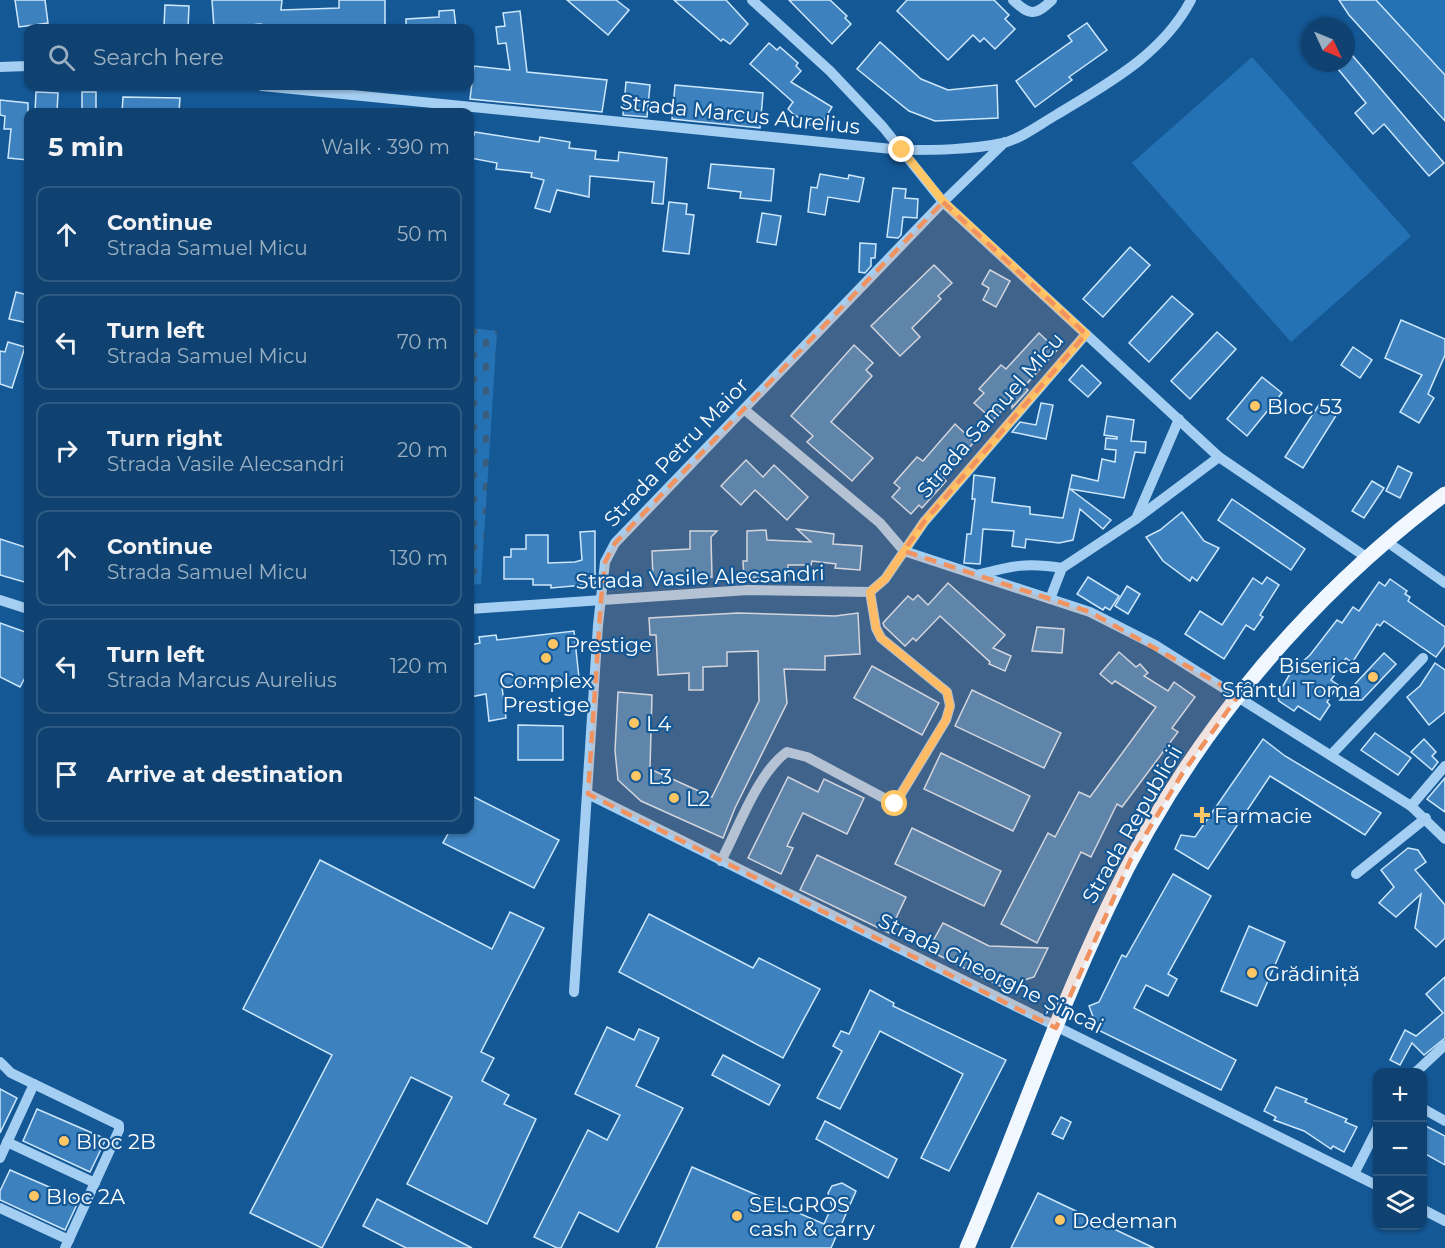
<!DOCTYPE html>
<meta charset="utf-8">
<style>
body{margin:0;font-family:Montserrat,sans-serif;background:#184975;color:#f1f3f6}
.controls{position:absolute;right:18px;bottom:18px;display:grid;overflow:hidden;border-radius:12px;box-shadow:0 2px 4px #0004}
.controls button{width:54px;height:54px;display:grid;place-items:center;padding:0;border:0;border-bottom:2px solid #2f5b83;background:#0f4270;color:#f1f3f6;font:30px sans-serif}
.compass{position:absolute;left:1301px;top:18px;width:54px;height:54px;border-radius:50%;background:#0f4270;box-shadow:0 2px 4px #0004;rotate:134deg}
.stop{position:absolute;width:18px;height:18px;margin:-14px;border:4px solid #ffc666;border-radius:50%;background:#fff}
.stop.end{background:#ffc666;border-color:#fff;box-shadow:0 2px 6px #0008}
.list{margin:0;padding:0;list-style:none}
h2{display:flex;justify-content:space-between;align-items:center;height:78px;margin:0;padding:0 24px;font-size:26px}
h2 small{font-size:20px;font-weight:400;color:#9bb0c3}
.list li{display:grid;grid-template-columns:39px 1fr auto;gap:18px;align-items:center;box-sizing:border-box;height:96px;margin:0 12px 12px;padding:0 12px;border:2px solid #2f5b83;border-radius:12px}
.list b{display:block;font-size:22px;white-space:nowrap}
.list p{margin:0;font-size:20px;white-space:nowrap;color:#9bb0c3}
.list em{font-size:20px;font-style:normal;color:#9bb0c3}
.icon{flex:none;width:33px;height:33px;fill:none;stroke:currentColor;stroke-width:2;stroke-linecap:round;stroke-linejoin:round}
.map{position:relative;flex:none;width:1445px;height:1248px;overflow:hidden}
.search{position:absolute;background:#0f4270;box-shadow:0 2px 4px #0004;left:24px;top:24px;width:450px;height:66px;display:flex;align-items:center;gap:15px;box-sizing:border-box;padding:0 21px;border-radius:12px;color:#9bb0c3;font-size:22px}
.panel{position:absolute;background:#0f4270;box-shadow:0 2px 4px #0004;left:24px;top:108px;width:450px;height:726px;border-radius:12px}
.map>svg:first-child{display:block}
.grass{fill:#2471b3}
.cemetery{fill:url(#cemetery-stones)}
.building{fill:#3d82be;stroke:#cde7fc;stroke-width:1.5}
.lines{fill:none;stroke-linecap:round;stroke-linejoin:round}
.minor{stroke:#a5cff2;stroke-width:10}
.major{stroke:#f0f7ff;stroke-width:15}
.route{stroke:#ffc666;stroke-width:8}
.marked{fill:#f09361;fill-opacity:0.2;stroke:#f09361;stroke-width:4.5;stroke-dasharray:12 8;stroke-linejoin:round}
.poi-dot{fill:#ffc666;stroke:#145896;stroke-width:2}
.labels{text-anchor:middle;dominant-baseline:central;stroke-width:4.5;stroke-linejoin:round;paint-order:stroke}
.street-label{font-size:21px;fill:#fff;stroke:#145896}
.poi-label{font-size:21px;fill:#fff;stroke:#145896;text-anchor:start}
</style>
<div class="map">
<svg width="1445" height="1248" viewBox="0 0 1445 1248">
<defs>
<pattern id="cemetery-stones" width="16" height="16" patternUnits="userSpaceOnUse" patternTransform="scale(1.5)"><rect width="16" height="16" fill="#2471b3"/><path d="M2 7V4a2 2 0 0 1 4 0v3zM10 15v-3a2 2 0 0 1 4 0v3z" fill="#3a5d7a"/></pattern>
</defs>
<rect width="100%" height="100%" fill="#145896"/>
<g class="grass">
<path d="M1339,0H1445V121L1349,15Z"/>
<path d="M1252,57L1411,236L1291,342L1132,163Z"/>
</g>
<path class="cemetery" d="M470,328L497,331L481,584L470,585Z"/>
<g class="building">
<path d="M15,0H45L48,23L19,27Z"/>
<path d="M212,0H282L281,10L339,8V0H385V28H261V24L214,28Z"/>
<path d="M567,0H616L629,10L608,35Z"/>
<path d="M674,0H726L748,24L730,44L723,39L721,41Z"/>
<path d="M789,0H830L847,16L845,18L851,24L832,44Z"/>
<path d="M907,0H994L1009,15L1005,19L1015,29L995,49L984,38L980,42L973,35L948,60L897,11Z"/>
<path d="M1339,0H1376L1445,75V121L1349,15Z"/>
<path d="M165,5L189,6L188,28L164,27Z"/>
<path d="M454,10L456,28H406V19L439,17V11Z"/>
<path d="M520,11L527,72L607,80L602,112L470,99L474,66L510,70L506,43L498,44L496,27L505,26L503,13Z"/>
<path d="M1087,23L1107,50L1069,77L1072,80L1035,107L1016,81L1072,41L1068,36Z"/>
<path d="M880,42L921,79L948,90L997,85L998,118L935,121L909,111L857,69Z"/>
<path d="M769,43L777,50L780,47L798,63L796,66L801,71L791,82L832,107L818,130L793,114L788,109L793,102L750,64Z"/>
<path d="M1346,48L1444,163L1429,176L1384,124L1373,134L1355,113L1366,103L1333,63H1346Z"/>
<path d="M626,82L650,85L647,117L623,115Z"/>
<path d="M675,85L763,93L760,128L672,119Z"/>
<path d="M36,92L58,93L57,112H35Z"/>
<rect x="82" y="92" width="14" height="20"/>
<path d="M123,97L180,98L179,112H122Z"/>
<path d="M0,100L28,103V160L8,158L11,129H4L5,116L0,115Z"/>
<path d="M475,132L539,142L540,137L570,142L569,148L596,151L595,159L618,161L619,152L667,158L663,204L652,203L654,182L590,176L589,197L557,190L550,212L535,208L544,180L531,177L532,173L496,169L497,163L470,158V134L474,135Z"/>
<path d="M711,164L774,169L771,201L740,198L741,192L708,188Z"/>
<path d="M820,174L848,179L849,175L864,178L859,202L828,197L825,215L808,212L811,187L817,188Z"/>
<path d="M893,188L906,189L905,198L918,199L917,218L903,217L901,235L898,238L887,237Z"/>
<path d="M669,202L687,204L686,214L694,215L689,254L663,251Z"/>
<path d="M762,213L781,216L776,245L757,242Z"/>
<path d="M860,243L876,244L875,258H871V266L865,273L859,272Z"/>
<path d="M1130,247L1150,265L1103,317L1083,299Z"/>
<path d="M934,265L952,283L938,296L941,299L912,328L920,337L900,356L871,326Z"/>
<path d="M990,270L1010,281L996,307L983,300L989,288L982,284Z"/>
<path d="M16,292L28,295V323L9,319Z"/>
<path d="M1172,296L1193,314L1149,362L1129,343Z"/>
<path d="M1401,320L1445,339V355L1428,394L1434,398L1419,423L1400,412L1422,375L1385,358Z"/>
<path d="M1217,332L1236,349L1190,399L1171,381Z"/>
<path d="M1039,333L1057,350L1024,387L1028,390L1012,408V400L993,420L974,403L984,393L979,389L1001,365L1006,369Z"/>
<path d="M8,342L25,347L12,388L0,384V351L5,352Z"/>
<path d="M854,345L873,363L866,370L872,376L831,422L873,458L852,481L807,442L813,436L791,416Z"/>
<path d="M1353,347L1372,360L1360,378L1341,365Z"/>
<path d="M1082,365L1101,383L1088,397L1069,380Z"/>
<path d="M1262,377L1282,393L1247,436L1227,419Z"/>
<path d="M1041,403L1053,405L1046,439L1012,432L1020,422L1036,425Z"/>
<path d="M1320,403L1337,414L1303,468L1285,457Z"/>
<path d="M1107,416L1134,420L1131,441L1146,442L1145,453L1135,452L1124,498L1070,489L1111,520L1103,529L1080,509L1073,540L1059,543L1026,539L1025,548L1012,546L1014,531L983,529L980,564L964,563L967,534H971L975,499H972L974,475L995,478L992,502L1030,507V514L1063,518L1072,475L1098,481L1102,459L1115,462L1116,450L1105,449L1106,438L1117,439V437L1104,435Z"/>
<path d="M955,424L974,442L943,478L946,481L922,508L919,505L911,514L892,497L900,488L894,483L917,457L923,461Z"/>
<path d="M746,460L763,477L774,465L808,497L787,520L755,490L741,505L721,486Z"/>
<path d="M1398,466L1412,473L1400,498L1386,491Z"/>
<path d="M1372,481L1384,488L1364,518L1352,511Z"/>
<path d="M1232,499L1305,549L1291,570L1218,520Z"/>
<path d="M1182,512L1204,541L1219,548L1197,581L1192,577L1190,581L1163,561L1146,537L1160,530Z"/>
<path d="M797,529L834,534L833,544L862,546L860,570L835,568L836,564L812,561L811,565H788V576L744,578L743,561H747V531L766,530L767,540L811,542Z"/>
<path d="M595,531V584L551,588V585H533V579H504V557H511V549H526V535H548V563L575,562L582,560L580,532Z"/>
<path d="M690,531H717L711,537L712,577L653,581L652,551L690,549Z"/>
<path d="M0,539L28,548V583L0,575Z"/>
<path d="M1088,577L1119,596L1110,610L1105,607L1103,610L1077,594Z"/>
<path d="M1267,577L1279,585L1260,615L1263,617L1254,630L1246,625L1224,659L1185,634L1200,611L1222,625L1253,578L1262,584Z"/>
<path d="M1390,579L1407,591L1405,594L1410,597L1408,601L1445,627V645L1436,657L1384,621L1380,626L1377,624L1352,663L1346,658L1331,680L1338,685L1327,702L1330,705L1320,720L1298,706L1294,711L1279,701L1277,696L1291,672L1310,655L1337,620L1342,623L1353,607L1359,611L1379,582L1385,586Z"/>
<path d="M948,583L1005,635L993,648L1011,656L1005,671L989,664L990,662L940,616L916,641L913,638L905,646L884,626L883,623L908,596L913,600L918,595L928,605Z"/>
<path d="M1127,586L1140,594L1128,614L1115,606Z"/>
<path d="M738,613L835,616L858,613L860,654L825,656V670L784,669L787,703L735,808L723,838L641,801L618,780L615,751L618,692L652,695L650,769L712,797L759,701L758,651L727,652V666L703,667V690H689V673L658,675L656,635H650L649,618Z"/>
<path d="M0,623L28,633V672L20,687L0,677Z"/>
<path d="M1037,627L1064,629L1062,653L1032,651Z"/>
<path d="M574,631L579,678L502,687L506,718L489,721L486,694L470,697V645L480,643L479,637L496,635L497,640Z"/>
<path d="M1119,652L1136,667L1140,664L1148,673L1144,676L1168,691L1174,682L1195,697L1172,728L1178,732L1122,807L1117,804L1091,857L1081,852L1037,943L1001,924L1048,833L1055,837L1079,792L1090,797L1156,707L1115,681L1112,684L1100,674Z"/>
<path d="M1384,653L1396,664L1362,700H1340Z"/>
<path d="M1435,663L1445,670V712L1429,725L1407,697L1420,686Z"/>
<path d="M872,666L939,703L922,735L854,698Z"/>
<path d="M972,690L1061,733L1044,768L955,726Z"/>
<path d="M518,725L563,726V760H518Z"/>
<path d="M1375,733L1411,758L1398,775L1361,750Z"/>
<path d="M1263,739L1285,756L1381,813L1365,835L1270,776L1208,869L1175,849L1181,835L1195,837Z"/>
<path d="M1424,739L1436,752L1432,756L1438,762L1432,770L1411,752Z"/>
<path d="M941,753L1030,796L1013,831L924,789Z"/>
<path d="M788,777L818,792L824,779L864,798L847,834L803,813L787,846L793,848L781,874L748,858Z"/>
<path d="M1445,778V812L1427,799Z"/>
<path d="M470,795L559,840L534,888L443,843L450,830H470Z"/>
<path d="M912,828L1001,871L984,906L895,864Z"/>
<path d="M1408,848L1418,850L1426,862L1415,870L1445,905V938L1436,947L1415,928L1421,894L1396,917L1379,903L1394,887L1381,870Z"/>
<path d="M817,855L906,897L889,933L800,890Z"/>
<path d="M320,860L492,949L510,912L544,928L481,1052L494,1058L482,1081L509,1095L504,1104L536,1119L487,1224L407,1184L452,1097L411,1077L322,1248L250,1213L332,1055L243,1009Z"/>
<path d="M1173,874L1211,896L1168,974L1177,979L1168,996L1146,985L1134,1008L1236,1060L1221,1090L1098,1030L1089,1006L1099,1002L1122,955L1126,957Z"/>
<path d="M649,914L753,968L759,958L820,989L783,1058L619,972Z"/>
<path d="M943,923L989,946L1048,948L1034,977L1002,987L928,950Z"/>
<path d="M1249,926L1285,942L1257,1006L1221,991Z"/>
<path d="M1445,977V1038L1424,1055L1412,1043L1400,1065L1390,1060L1405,1030L1416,1036L1443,1013L1426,994Z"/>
<path d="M870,990L894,1003L893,1006L1006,1060L949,1171L921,1158L963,1074L880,1031L840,1109L817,1098L842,1051L833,1046L841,1031L849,1034Z"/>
<path d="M607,1027L634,1040L639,1029L659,1038L636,1086L683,1108L618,1232L579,1212L561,1248H557L534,1237L588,1130L607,1140L620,1115L575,1094Z"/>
<path d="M723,1055L780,1085L769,1105L712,1075Z"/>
<path d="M1276,1087L1307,1099L1305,1102L1347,1119L1345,1122L1357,1127L1344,1152L1333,1146L1331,1149L1304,1131L1274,1120L1276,1117L1264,1111Z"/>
<path d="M0,1089L17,1098L0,1133Z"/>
<path d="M37,1109L106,1139L90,1172L23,1141Z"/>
<path d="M1061,1117L1071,1122L1063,1139L1052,1134Z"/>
<path d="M825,1121L897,1159L888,1178L816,1139Z"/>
<path d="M1422,1124L1445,1136V1165L1422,1152Z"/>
<path d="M692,1167L824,1224L832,1206L828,1193L832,1186L842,1183L856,1191L831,1248H656Z"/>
<path d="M10,1170L79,1200L65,1230L0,1200V1191Z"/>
<path d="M1038,1193L1154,1248H1011Z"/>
<path d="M377,1199L472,1248H406L363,1226Z"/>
</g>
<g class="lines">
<g class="minor">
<path d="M752,0L830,71L883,127L943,202L1219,457L1366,557"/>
<path d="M1013,0C1030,16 1035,16 1052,0"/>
<path d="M0,67L28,66"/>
<path d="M262,86L902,150C935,150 970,150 1003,143C1021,139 1040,124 1056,115C1107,84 1162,55 1191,0"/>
<path d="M745,410L880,523L904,551"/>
<path d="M1136,519L1179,419"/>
<path d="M1386,541L1445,583"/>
<path d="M904,551L1090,612L1155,645L1411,806L1445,839"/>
<path d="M977,575C1011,566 1026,562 1062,568"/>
<path d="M1050,599L1062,568L1136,519L1219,457"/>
<path d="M0,600L28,609"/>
<path d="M470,609L748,590L870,592L885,579L924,522L1086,334"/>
<path d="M1331,755L1423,658"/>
<path d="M588,794L1378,1186"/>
<path d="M1411,806L1445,766"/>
<path d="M721,861C738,829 758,772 787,752L807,757L895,804L946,720L950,706L947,692L881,638L876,628L870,592"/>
<path d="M1356,874L1426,818"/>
<path d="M574,992L598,625L605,562L615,543L943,202L1005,142"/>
<path d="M0,1062L11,1073L119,1125V1130L65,1248"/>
<path d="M1416,1072L1445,1045"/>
<path d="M1422,1108L1445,1121"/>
<path d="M7,1142L95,1183"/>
<path d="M0,1158L34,1084"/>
<path d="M1354,1174L1378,1127"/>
<path d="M0,1208L69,1240"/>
<path d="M1422,1209L1445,1221"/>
</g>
<path class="major" d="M967,1248C1015,1135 1055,1018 1108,907C1184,744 1301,602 1445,494"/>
</g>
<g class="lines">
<path class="route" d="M895,804L946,720L950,706L947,692L881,638L876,628L870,592L885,579L924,522L1086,334L943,201L902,150"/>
</g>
<path class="marked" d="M943,202L1086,334L924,522L904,551L1090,612L1239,695L1182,774L1131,859L1056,1028L588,794L601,600L605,562L615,543Z"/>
<g class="poi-dot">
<circle cx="1255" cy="406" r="6"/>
<circle cx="553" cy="644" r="6"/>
<circle cx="546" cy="658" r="6"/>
<circle cx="1373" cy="677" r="6"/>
<circle cx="634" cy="723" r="6"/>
<circle cx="636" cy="776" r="6"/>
<circle cx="674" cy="798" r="6"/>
<path d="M1199 806h6v6h6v6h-6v6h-6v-6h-6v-6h6z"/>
<circle cx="1252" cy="973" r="6"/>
<circle cx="64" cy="1141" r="6"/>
<circle cx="34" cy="1196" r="6"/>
<circle cx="737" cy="1216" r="6"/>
<circle cx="1060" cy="1220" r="6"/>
</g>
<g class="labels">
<g class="street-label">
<text transform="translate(740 114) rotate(6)">Strada Marcus Aurelius</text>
<text transform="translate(990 415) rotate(-49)">Strada Samuel Micu</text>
<text transform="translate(676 452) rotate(-46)">Strada Petru Maior</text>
<text transform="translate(700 577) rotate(-2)">Strada Vasile Alecsandri</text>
<text transform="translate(1132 824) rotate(-60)">Strada Republicii</text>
<text transform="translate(991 973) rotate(26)">Strada Gheorghe Șincai</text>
</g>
<g class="poi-label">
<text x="1267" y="406">Bloc 53</text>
<text x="565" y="644">Prestige</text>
<text x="1361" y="665" text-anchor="end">Biserica<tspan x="1361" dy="24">Sfântul Toma</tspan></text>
<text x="546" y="680" text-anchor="middle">Complex<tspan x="546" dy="24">Prestige</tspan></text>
<text x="646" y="723">L4</text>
<text x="648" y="776">L3</text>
<text x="686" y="798">L2</text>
<text x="1214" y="815">Farmacie</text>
<text x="1264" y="973">Grădiniță</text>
<text x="76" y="1141">Bloc 2B</text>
<text x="46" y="1196">Bloc 2A</text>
<text x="749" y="1204">SELGROS<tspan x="749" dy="24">cash &amp; carry</tspan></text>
<text x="1072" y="1220">Dedeman</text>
</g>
</g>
</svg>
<div class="controls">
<button>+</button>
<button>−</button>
<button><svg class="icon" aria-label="layers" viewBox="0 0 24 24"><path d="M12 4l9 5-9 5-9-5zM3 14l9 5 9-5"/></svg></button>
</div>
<svg class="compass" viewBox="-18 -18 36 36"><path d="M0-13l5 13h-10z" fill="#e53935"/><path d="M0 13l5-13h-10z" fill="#9bb0c3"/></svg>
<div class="stop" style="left:895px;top:804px"></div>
<div class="stop end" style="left:902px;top:150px"></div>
<div class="search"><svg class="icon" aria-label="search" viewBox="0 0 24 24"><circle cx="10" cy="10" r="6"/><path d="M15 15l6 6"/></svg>Search here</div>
<section class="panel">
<h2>5 min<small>Walk · 390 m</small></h2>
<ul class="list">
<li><svg class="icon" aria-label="ahead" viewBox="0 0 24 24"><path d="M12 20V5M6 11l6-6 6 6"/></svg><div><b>Continue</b><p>Strada Samuel Micu</p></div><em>50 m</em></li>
<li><svg class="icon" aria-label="left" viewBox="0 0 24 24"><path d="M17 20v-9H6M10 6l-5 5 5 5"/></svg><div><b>Turn left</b><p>Strada Samuel Micu</p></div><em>70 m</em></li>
<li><svg class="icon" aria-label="right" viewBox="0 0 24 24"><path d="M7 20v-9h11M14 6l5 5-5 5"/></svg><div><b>Turn right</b><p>Strada Vasile Alecsandri</p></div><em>20 m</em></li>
<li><svg class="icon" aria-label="ahead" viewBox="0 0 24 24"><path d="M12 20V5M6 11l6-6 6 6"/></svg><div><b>Continue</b><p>Strada Samuel Micu</p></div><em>130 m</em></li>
<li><svg class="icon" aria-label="left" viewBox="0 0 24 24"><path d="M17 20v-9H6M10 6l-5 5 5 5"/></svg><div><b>Turn left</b><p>Strada Marcus Aurelius</p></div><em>120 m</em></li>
<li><svg class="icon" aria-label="arrive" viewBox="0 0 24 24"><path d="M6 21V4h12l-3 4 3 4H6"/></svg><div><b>Arrive at destination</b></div></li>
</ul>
</section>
</div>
